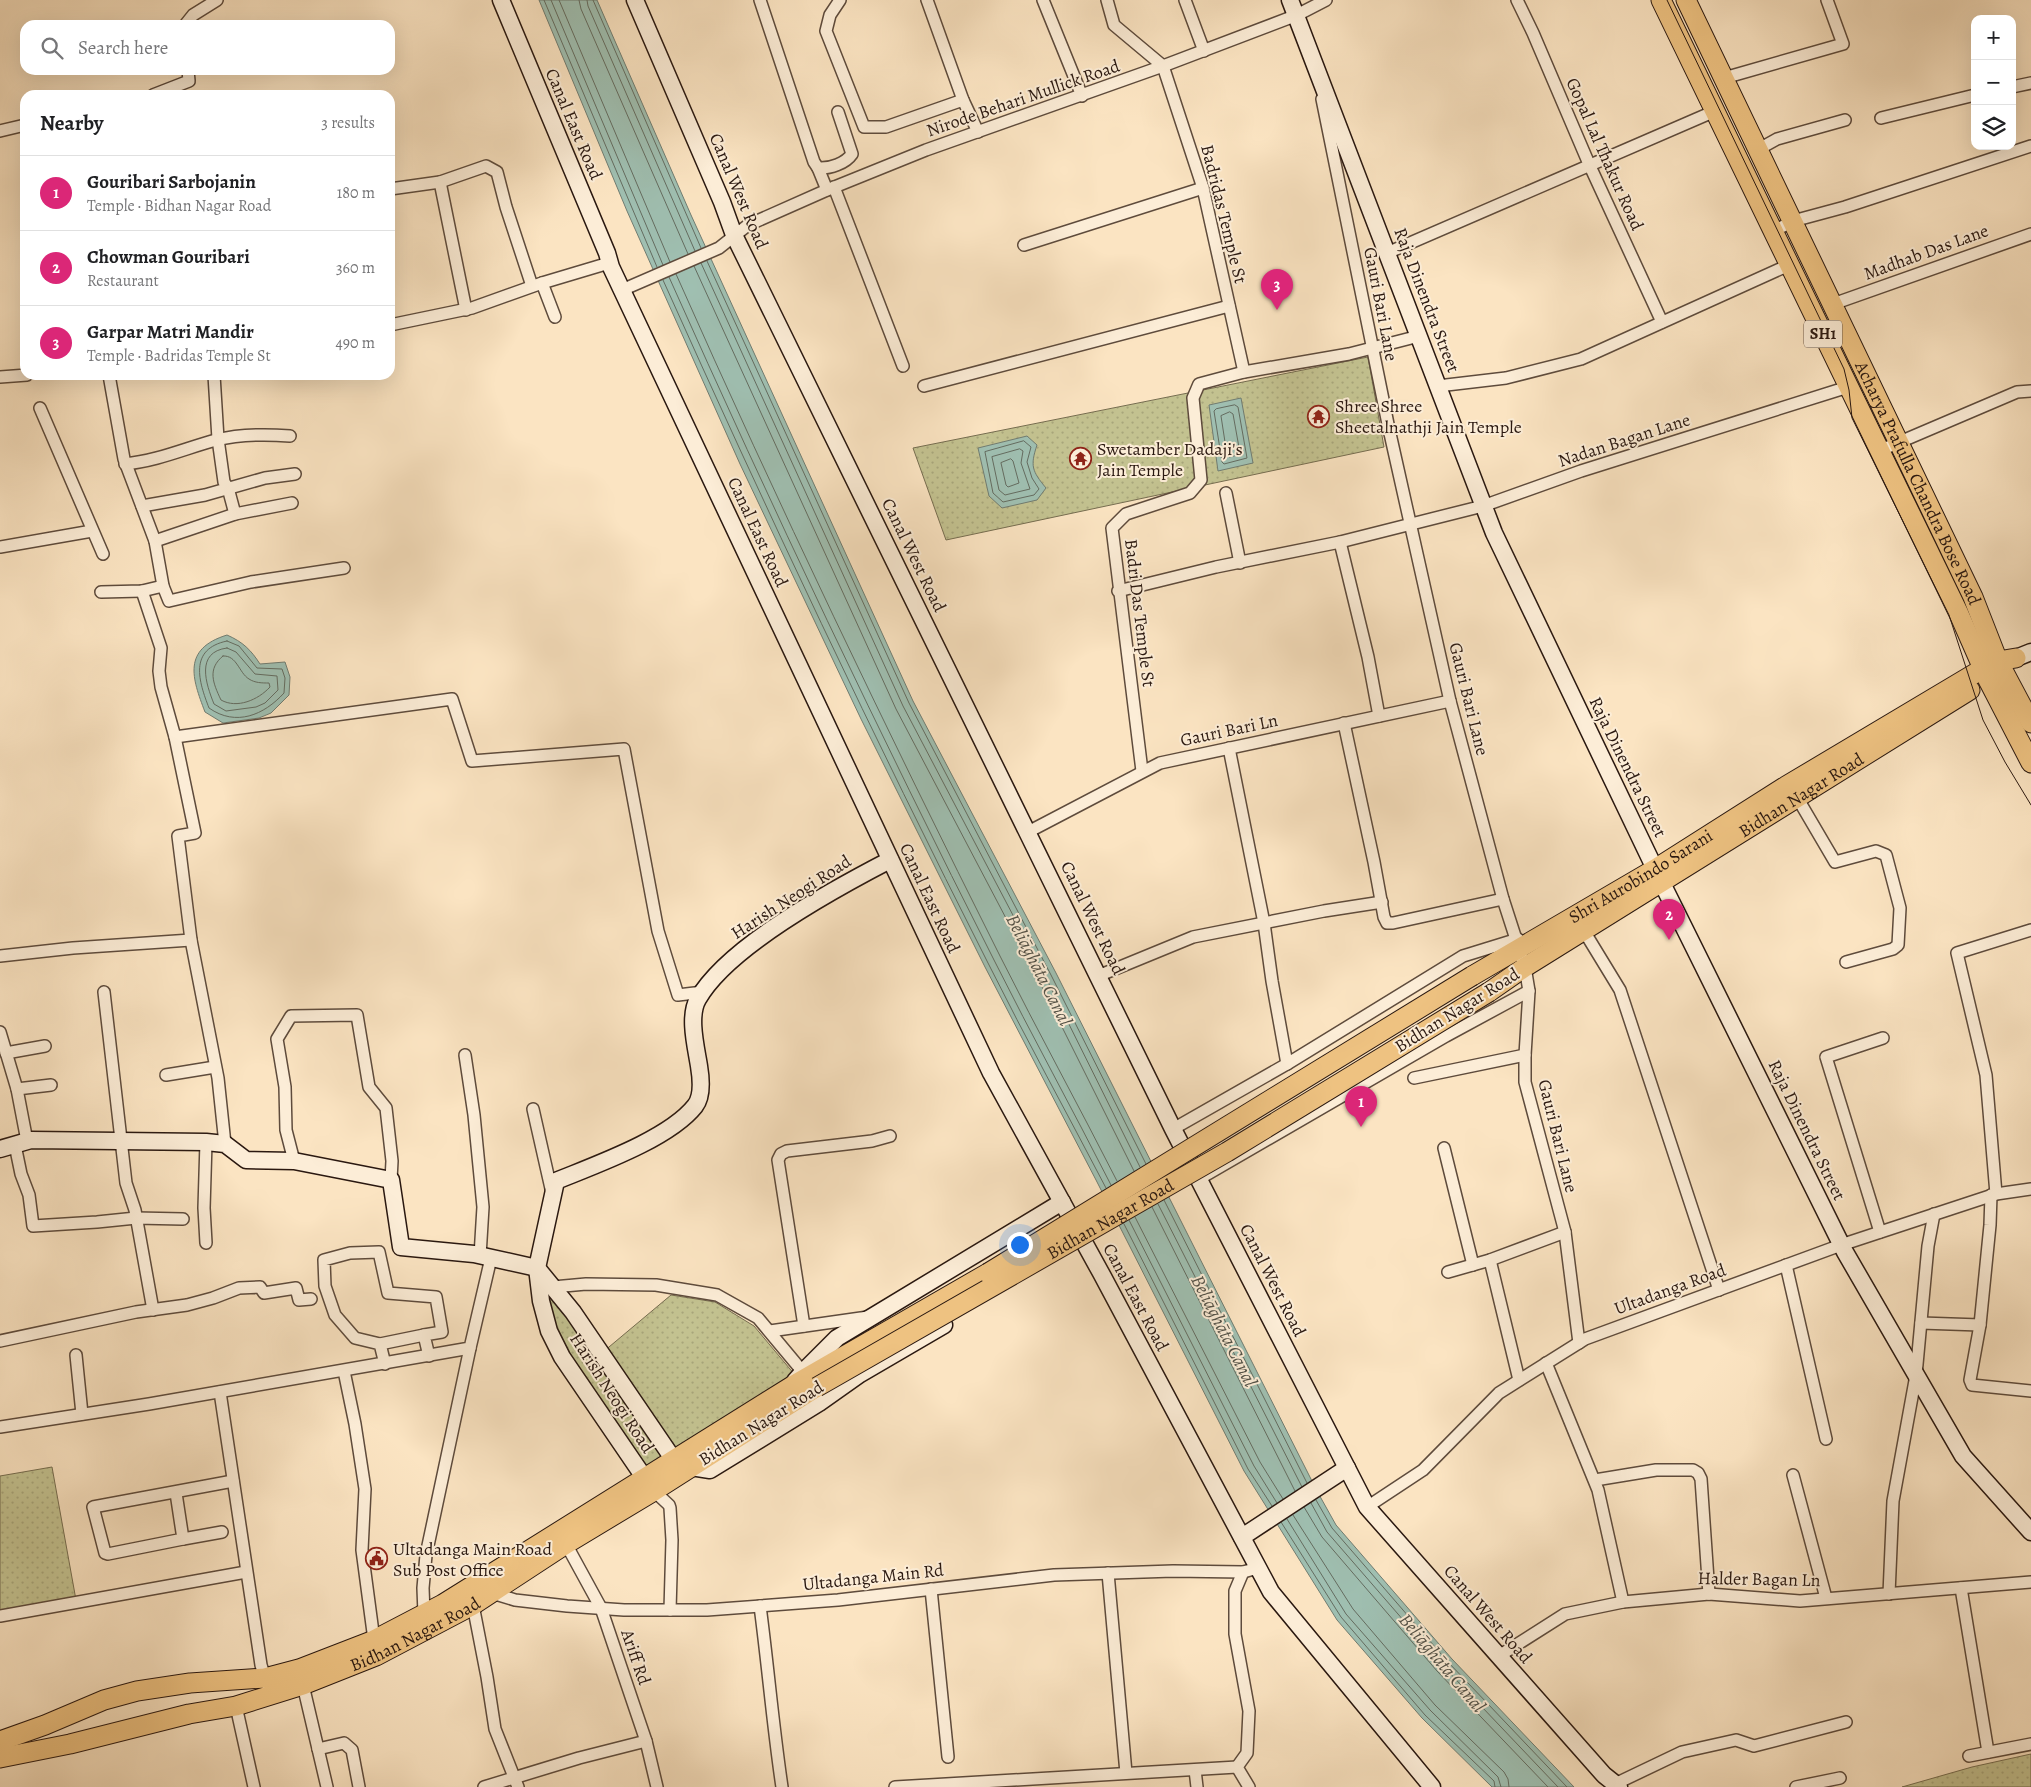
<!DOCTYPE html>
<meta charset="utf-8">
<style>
body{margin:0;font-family:Alegreya,serif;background:#f6f6f6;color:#202124}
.controls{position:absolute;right:15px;top:15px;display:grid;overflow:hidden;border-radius:10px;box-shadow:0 5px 20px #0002}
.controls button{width:45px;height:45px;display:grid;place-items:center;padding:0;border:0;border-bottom:1px solid #e0e0e0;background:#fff;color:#202124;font:25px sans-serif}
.you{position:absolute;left:1019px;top:1244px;width:18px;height:18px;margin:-12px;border:4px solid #fff;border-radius:50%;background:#1a73e8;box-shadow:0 0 0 8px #1a73e833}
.badge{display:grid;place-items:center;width:32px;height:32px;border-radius:50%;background:#db2777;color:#fff;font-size:16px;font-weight:700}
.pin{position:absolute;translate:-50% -41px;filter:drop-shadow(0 1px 2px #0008)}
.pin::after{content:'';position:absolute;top:26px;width:18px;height:15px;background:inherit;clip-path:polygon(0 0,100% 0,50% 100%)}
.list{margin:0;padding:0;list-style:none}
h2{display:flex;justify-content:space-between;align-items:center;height:65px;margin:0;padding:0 20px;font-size:21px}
h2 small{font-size:16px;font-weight:400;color:#757577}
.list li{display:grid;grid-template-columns:32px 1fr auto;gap:15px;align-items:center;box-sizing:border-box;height:75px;padding:0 20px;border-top:1px solid #e0e0e0}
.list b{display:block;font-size:19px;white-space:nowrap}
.list p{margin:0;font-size:16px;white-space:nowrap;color:#757577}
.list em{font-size:16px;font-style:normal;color:#757577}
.icon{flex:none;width:28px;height:28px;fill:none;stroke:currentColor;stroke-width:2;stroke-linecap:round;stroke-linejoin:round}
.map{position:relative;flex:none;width:2031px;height:1787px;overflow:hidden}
.search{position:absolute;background:#fff;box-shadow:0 5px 20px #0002;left:20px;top:20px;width:375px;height:55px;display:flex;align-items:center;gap:12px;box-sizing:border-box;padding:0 18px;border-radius:15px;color:#757577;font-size:19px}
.panel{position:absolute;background:#fff;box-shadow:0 5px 20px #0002;left:20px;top:90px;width:375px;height:290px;border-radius:15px}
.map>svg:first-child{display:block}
.green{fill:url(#green-dots);stroke:#766d50}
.water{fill:#9fbfb1;stroke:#707c71}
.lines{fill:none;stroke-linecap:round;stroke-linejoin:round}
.shore{stroke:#646c60;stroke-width:1}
.street-casing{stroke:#5e4b3c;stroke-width:14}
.secondary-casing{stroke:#2a1810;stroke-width:19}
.primary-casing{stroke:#2a1810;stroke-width:21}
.street{stroke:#fcedd7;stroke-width:11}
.secondary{stroke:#fcedd7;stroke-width:16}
.primary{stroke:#eec281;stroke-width:19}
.tram{stroke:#2a1810;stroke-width:1}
.primary-bridge-casing{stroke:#2a1810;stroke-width:21;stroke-linecap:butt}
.primary-bridge{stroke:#eec281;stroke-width:19}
.labels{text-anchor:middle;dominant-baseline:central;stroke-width:4;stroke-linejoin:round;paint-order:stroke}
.shield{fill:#fcedd7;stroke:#69584c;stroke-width:1}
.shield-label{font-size:16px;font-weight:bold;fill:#2a1810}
.street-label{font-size:18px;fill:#2a1810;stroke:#fcedd7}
.poi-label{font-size:18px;fill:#2a1810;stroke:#fcedd7;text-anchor:start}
.water-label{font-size:19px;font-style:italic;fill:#535248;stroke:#fcedd7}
</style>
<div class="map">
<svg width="2031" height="1787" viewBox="0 0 2031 1787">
<defs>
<pattern id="green-dots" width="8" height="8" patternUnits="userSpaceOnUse" patternTransform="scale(1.25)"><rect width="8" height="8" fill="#c3c290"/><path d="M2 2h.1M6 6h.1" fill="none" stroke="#a8a67b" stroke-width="1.8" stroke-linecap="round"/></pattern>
</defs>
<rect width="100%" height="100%" fill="#fbe4c2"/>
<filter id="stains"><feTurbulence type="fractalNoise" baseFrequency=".004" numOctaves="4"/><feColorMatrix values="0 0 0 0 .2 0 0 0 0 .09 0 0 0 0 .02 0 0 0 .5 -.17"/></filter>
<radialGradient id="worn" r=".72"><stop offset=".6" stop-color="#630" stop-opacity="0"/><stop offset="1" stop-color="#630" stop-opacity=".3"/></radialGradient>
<g class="green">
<path d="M1368,357L1384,447L946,540L913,448Z"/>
<path d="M541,1280L668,1462L647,1477L555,1333Z"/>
<path d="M671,1295L715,1302L754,1326L795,1375L676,1456L603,1352Z"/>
<path d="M52,1467L76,1600L0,1613V1476Z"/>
<path d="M2031,1754V1787H1902L1972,1767Z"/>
</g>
<g class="water">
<path d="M539,0H597L691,215L913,701L1056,973L1317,1491L1336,1525L1452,1659L1574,1787H1492L1422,1718L1337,1620L1244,1471L1096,1180L985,967L861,719L740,464L627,211Z"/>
<path d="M1241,398L1253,463L1218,471L1209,405Z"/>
<path d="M1027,436L1037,445C1030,466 1032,471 1046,488L1037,500L1002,508L989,496L978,448Z"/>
<path d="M227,635C243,642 251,650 260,664L285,662L290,677L289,695L271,713L259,718L223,723L205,712C192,678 182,649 227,635Z"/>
</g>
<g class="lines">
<g class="shore">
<path d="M544,0L657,267"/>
<path d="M551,0L663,265"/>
<path d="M559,0L670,262"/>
<path d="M579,0L581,9L688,254"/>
<path d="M587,0L588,6L695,251"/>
<path d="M593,0L701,248"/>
<path d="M707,261L909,703L1051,975L1146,1164"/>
<path d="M701,263L903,706L1046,978L1140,1167"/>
<path d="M694,266L896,709L1039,981L1134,1171"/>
<path d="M676,274C778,504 887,731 1000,956C1038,1032 1079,1106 1117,1181"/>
<path d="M669,277C772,508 880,735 994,960C1032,1036 1073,1110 1111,1185"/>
<path d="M663,280C766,510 874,738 988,963C1026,1039 1067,1113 1106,1188"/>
<path d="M1235,405L1238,407L1247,458L1224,464L1222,462L1214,411L1216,409Z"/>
<path d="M1230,412L1233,414L1240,453L1238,455L1229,457L1227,455L1221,416Z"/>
<path d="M1024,441L1031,447L1027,462L1032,478L1039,489L1034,495L1003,502L993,493L985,452Z"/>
<path d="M1020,449L1023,451L1021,463L1030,489L1005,495L999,490L992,457Z"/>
<path d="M1011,459L1013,461L1019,483L1008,487L1006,485L1001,463Z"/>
<path d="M227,641L239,646L257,668L282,669L285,678L284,693C264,715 236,727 209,708C199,682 188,649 227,641Z"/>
<path d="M227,648L236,652L255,674L277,676L278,690L265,703L256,707L226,711L214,704C206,684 195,652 227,648Z"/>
<path d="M223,656C237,655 239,673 249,679C255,683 262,683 269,683L270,687C258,700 237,709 221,700C213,683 207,669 223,656Z"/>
<path d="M1164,1200L1307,1483"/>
<path d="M1158,1204L1302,1487"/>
<path d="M1152,1207L1295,1491"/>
<path d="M1135,1217L1260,1462L1283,1499"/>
<path d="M1129,1220L1254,1466L1277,1503"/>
<path d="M1124,1224L1248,1469L1272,1506"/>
<path d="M1316,1500L1332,1528L1448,1662L1567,1787"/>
<path d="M1311,1503L1327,1532L1443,1666L1558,1787"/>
<path d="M1304,1507L1322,1537L1437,1671L1548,1787"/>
<path d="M1293,1515L1353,1609L1435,1705L1504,1772L1508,1779L1509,1787"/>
<path d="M1287,1519L1346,1614L1430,1710L1498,1777L1501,1787"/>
<path d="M1281,1522L1341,1617L1425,1715L1494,1781L1495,1787"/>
</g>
<defs>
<g id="street">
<path d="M760,0L814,162L818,168C830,169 846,163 852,154L838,112"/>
<path d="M840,0L830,15L826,31L864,127H886L963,100"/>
<path d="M927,0L963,100L978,132"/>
<path d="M1043,0L1082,96"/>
<path d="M1107,0L1114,25L1163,66L1203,188L1244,372"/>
<path d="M1185,0L1204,51"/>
<path d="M1517,0L1533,33L1589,164L1662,322"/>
<path d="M185,25L193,15L217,0"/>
<path d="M1724,78L1843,44L1827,0"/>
<path d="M2012,87L2031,83"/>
<path d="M153,95L189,81L188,70"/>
<path d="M1322,99L1389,429L1450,701L1503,899L1525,967L1529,991L1525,1055V1082L1565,1232L1579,1343"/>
<path d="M1881,118L1975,95"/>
<path d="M0,131L25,125"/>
<path d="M1759,149L1777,139L1845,120"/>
<path d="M818,168L827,190"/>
<path d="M440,182L466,310"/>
<path d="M834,187L903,366"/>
<path d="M390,189L440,182L486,166L497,172L506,207L532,286"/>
<path d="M1774,231L1793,221L1845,207L2031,146"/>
<path d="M1024,245L1203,188"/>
<path d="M1387,253L1715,111"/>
<path d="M542,283L555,317"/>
<path d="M622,290L719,248L748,225L827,190L926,150L1163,66L1297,15L1326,0"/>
<path d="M1833,304L2031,234"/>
<path d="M390,325L472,308L542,283L609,263"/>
<path d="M109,375L124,459L155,541L163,586L169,601L251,582L344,568"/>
<path d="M214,375L218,439L224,482L228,488L235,514"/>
<path d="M0,377L27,375"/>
<path d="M924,386L1229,306"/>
<path d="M1438,386L1506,378L1581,359L1791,264"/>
<path d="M40,408L103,554"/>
<path d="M1881,450L2017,392L2031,391"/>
<path d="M125,464C157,461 186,448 216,440C241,434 265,434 290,436"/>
<path d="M1226,493L1240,563"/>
<path d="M142,506L205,495L265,478L295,474"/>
<path d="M155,541L235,514L292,503"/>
<path d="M1340,542L1368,657L1379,716"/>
<path d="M0,547L92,531"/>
<path d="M142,591L161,648L159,671L161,687L175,737L195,833L178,836L191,940L218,1078L225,1144"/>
<path d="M1118,591L1216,567L1340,542L1483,506L1581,471L1848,387"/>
<path d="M101,592L142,591L163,586"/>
<path d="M1344,723L1374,862L1384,917L1387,923H1393L1503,899"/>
<path d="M175,737L452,699L472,761L624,749L658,931L678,995L703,992"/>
<path d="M1229,748L1264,923L1272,981L1287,1064"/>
<path d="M1142,771L1112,528L1126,514L1190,493L1201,480L1193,398L1199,384L1244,372L1349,354L1419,336"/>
<path d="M1798,799L1835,862L1876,851L1886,855L1900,908L1898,945L1893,949L1846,962"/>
<path d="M1028,832L1160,763L1450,701"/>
<path d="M1584,931L1620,990L1719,1290"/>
<path d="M0,956L73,948L191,940"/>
<path d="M1098,976L1193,937L1324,911L1382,902"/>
<path d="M104,992L126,1183L135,1210L153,1310"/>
<path d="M0,1032L17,1089L27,1141"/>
<path d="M6,1053L45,1046"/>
<path d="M465,1055L474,1115L483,1207L480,1256"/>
<path d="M166,1075L215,1067"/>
<path d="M1414,1078L1525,1055"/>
<path d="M17,1089L51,1085"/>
<path d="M533,1109L552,1193"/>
<path d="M1173,1129L1287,1064L1463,956L1518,939"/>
<path d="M206,1142L204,1208L206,1243"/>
<path d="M15,1145L21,1174L29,1195L33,1226L97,1222L136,1218L183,1219"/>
<path d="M1444,1148L1473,1265"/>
<path d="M294,1161L286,1130L285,1087L277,1039L291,1016L357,1015L369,1087L386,1108L392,1161L391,1180"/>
<path d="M1199,1179L1446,1036L1529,991"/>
<path d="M1996,1194L1986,1075L1957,953L2031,930"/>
<path d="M1880,1232L1826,1057L1883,1038"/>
<path d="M1490,1260L1519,1380"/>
<path d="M1786,1265L1826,1439"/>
<path d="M1448,1272L1490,1260L1565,1232"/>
<path d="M553,1287L586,1284L656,1285L717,1295L758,1318L803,1372"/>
<path d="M1921,1323L1980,1325L1990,1225L1991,1195"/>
<path d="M1980,1325L1970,1380L1972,1385L2031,1391"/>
<path d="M804,1326L778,1160L781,1154L787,1151L872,1141L890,1136"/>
<path d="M770,1331L868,1317"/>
<path d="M0,1341L136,1312L187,1305L213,1298L239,1288L260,1287L264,1293L296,1288L299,1300L311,1299"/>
<path d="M380,1344L424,1335"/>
<path d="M76,1355L82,1414"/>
<path d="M1546,1363L1598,1490L1623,1602"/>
<path d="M385,1364L380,1344L355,1338L335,1315L325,1286L324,1260L350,1253L379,1252L388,1293L436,1297L442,1332L424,1335L429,1356"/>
<path d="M344,1371L355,1424L365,1489L362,1550L374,1640"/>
<path d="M220,1392L261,1665L267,1684"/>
<path d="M0,1427L149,1404L470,1348L491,1258"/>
<path d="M1793,1475L1826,1598"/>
<path d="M1595,1480L1656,1470H1693L1698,1473L1701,1479L1709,1594"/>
<path d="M654,1491L669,1505L670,1508L672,1540L670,1610"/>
<path d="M176,1493L183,1539L108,1554L105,1553L93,1507L233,1481"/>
<path d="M1367,1507L1423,1470L1499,1393L1585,1339L1841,1245L1996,1194L2031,1189"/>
<path d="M183,1539L222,1532"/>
<path d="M566,1544L601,1608L646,1741L657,1787"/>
<path d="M1243,1572L1235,1591V1634L1249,1711L1247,1753L1237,1767L1249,1787"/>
<path d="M1108,1573L1126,1773"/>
<path d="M1961,1588L1988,1752"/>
<path d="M931,1589L948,1757"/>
<path d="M492,1593L515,1600L567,1606L624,1610H707L838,1600L1054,1575L1173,1571L1243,1572L1258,1568"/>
<path d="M1889,1594L1893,1501L1916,1375L1928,1246L1934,1214"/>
<path d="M473,1605L487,1677L495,1729L518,1787"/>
<path d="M760,1606C768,1666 773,1727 782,1787"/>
<path d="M424,1614L423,1588L426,1555L470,1348"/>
<path d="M0,1616L246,1572"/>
<path d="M1499,1656L1565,1614L1623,1602L1709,1594L1800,1601L2031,1582"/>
<path d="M303,1685L327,1787"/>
<path d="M236,1706L254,1787"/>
<path d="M318,1749L344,1743L352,1750L359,1787"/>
<path d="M1969,1756L2031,1744"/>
<path d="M1195,1770L1197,1787"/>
<path d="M1615,1784L1682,1752L1736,1740L1754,1746L1846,1722"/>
<path d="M484,1787L579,1758L646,1741"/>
<path d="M895,1787L1237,1767"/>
<path d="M1796,1787L1840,1778"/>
</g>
<g id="secondary">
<path d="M501,0L607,253L611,267L991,1073L1101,1273L1271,1592L1432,1787"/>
<path d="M635,0L722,202L734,235L1173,1129L1367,1507L1604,1775L1619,1787"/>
<path d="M1290,0L1494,533L1655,869L1845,1252L1963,1456L2031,1532"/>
<path d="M2016,658L2031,652"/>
<path d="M0,1149L31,1140L206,1142L225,1144L246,1160L294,1161L391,1180L401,1247L474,1254L537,1268L573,1312L680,1469"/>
<path d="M795,1381L803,1372L837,1338L1062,1202"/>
<path d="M691,1467L710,1470L819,1403L860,1374L944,1325"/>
<path d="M652,1489L562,1357L549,1331L541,1301L537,1268L556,1181C595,1165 669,1139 695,1106C703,1096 701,1078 699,1066C696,1047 688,1016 698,999C728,946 836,888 890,860"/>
<path d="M1242,1537L1347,1468"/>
</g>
<g id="primary">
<path d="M1661,0L1959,614L1988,680L2031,763"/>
<path id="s1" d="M1686,0L1973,597L1998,661L2031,723"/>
<path id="s2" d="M1472,976L1655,869L1786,786L1984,668L1998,661L2016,658"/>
<path id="s3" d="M1489,992L1525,967L1970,690"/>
<path d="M0,1741L45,1725L104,1700L137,1691L190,1683L265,1678L299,1669L374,1640L443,1604L792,1386L988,1273"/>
<path id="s4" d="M0,1758L70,1744L189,1714L236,1706L303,1685L376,1656L473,1605L566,1544L654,1491L817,1387"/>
</g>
</defs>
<use href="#street" class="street-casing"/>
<use href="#secondary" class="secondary-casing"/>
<use href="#primary" class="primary-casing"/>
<use href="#street" class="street"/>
<use href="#secondary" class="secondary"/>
<use href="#primary" class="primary"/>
<path class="tram" d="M1667,0L1844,369L1849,390L1852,418L1949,615L1983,720L2005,762L2031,805"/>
<defs>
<g id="primary-bridge">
<path d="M988,1273L1472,976"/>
<path id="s5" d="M817,1387L1227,1152L1489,992"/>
</g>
</defs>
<use href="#primary-bridge" class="primary-bridge-casing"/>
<use href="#primary-bridge" class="primary-bridge"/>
</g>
<defs>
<symbol id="temple-ring" viewBox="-11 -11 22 22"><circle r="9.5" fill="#fcedd7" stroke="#8f2418" stroke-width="1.5"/><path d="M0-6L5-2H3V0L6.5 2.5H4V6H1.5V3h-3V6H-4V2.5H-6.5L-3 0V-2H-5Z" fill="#8f2418"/></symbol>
<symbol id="civic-ring" viewBox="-11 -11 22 22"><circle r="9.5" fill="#fcedd7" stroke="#8f2418" stroke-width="1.5"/><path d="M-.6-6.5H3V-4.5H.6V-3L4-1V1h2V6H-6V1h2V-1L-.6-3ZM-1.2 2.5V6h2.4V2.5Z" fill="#8f2418"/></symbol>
</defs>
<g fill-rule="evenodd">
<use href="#temple-ring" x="1306" y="404" width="25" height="25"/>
<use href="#temple-ring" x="1068" y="446" width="25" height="25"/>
<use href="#civic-ring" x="364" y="1546" width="25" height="25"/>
</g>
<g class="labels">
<rect class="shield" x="1804" y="320.5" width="38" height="27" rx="4"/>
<g class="shield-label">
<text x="1823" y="334">SH1</text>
</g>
<g class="street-label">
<text transform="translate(1023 98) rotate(-19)">Nirode Behari Mullick Road</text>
<text transform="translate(574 124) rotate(67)">Canal East Road</text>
<text transform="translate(1605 154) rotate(66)">Gopal Lal Thakur Road</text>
<text transform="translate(739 191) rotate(67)">Canal West Road</text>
<text transform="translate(1224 214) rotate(76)">Badridas Temple St</text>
<text transform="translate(1926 252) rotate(-20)">Madhab Das Lane</text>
<text transform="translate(1427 300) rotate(69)">Raja Dinendra Street</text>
<text transform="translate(1381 304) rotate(79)">Gauri Bari Lane</text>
<text transform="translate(1624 440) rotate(-18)">Nadan Bagan Lane</text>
<text stroke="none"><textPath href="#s1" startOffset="536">Acharya Prafulla Chandra Bose Road</textPath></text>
<text transform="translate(758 532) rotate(65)">Canal East Road</text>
<text transform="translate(914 555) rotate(64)">Canal West Road</text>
<text transform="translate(1140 613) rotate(83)">Badri Das Temple St</text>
<text transform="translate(1469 699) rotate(76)">Gauri Bari Lane</text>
<text transform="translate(1229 730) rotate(-12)">Gauri Bari Ln</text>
<text transform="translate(1628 767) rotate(64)">Raja Dinendra Street</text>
<text stroke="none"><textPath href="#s3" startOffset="369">Bidhan Nagar Road</textPath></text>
<text stroke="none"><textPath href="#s2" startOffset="196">Shri Aurobindo Sarani</textPath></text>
<text transform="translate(791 897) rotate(-33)">Harish Neogi Road</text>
<text transform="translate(930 898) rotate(65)">Canal East Road</text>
<text transform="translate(1093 918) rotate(64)">Canal West Road</text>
<text transform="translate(1457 1010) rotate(-32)">Bidhan Nagar Road</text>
<text transform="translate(1807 1130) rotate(64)">Raja Dinendra Street</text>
<text transform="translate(1558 1136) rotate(76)">Gauri Bari Lane</text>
<text stroke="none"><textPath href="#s5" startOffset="338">Bidhan Nagar Road</textPath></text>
<text transform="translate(1273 1280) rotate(63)">Canal West Road</text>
<text transform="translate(1670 1289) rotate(-20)">Ultadanga Road</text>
<text transform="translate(1136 1297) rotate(62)">Canal East Road</text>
<text transform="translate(612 1393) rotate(57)">Harish Neogi Road</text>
<text transform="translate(761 1423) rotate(-32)">Bidhan Nagar Road</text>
<text transform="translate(873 1577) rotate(-6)">Ultadanga Main Rd</text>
<text transform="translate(1759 1579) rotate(1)">Halder Bagan Ln</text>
<text transform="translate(1488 1614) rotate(49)">Canal West Road</text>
<text stroke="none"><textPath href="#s4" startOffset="435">Bidhan Nagar Road</textPath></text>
<text transform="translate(636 1657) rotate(71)">Ariff Rd</text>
</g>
<g class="poi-label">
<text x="1335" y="406">Shree Shree<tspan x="1335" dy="21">Sheetalnathji Jain Temple</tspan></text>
<text x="1097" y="449">Swetamber Dadaji's<tspan x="1097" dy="21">Jain Temple</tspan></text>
<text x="393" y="1549">Ultadanga Main Road<tspan x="393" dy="21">Sub Post Office</tspan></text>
</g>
<g class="water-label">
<text transform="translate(1039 970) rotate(63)">Beliāghāta Canal</text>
<text transform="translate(1224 1331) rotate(63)">Beliāghāta Canal</text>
<text transform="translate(1442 1663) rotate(50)">Beliāghāta Canal</text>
</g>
</g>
<rect width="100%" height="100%" filter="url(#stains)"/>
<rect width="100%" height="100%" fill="url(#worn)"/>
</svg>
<div class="controls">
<button>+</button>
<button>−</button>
<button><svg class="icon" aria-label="layers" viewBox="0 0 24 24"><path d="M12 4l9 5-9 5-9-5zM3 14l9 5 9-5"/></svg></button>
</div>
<div class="you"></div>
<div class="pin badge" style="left:1361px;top:1127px">1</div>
<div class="pin badge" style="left:1669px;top:940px">2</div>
<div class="pin badge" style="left:1277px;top:310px">3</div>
<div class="search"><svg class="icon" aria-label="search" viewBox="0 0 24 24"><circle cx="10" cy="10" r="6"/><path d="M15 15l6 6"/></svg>Search here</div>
<section class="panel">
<h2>Nearby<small>3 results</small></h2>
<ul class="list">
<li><span class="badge">1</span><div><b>Gouribari Sarbojanin</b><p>Temple · Bidhan Nagar Road</p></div><em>180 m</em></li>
<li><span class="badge">2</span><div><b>Chowman Gouribari</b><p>Restaurant</p></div><em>360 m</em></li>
<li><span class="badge">3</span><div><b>Garpar Matri Mandir</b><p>Temple · Badridas Temple St</p></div><em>490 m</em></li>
</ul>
</section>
</div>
